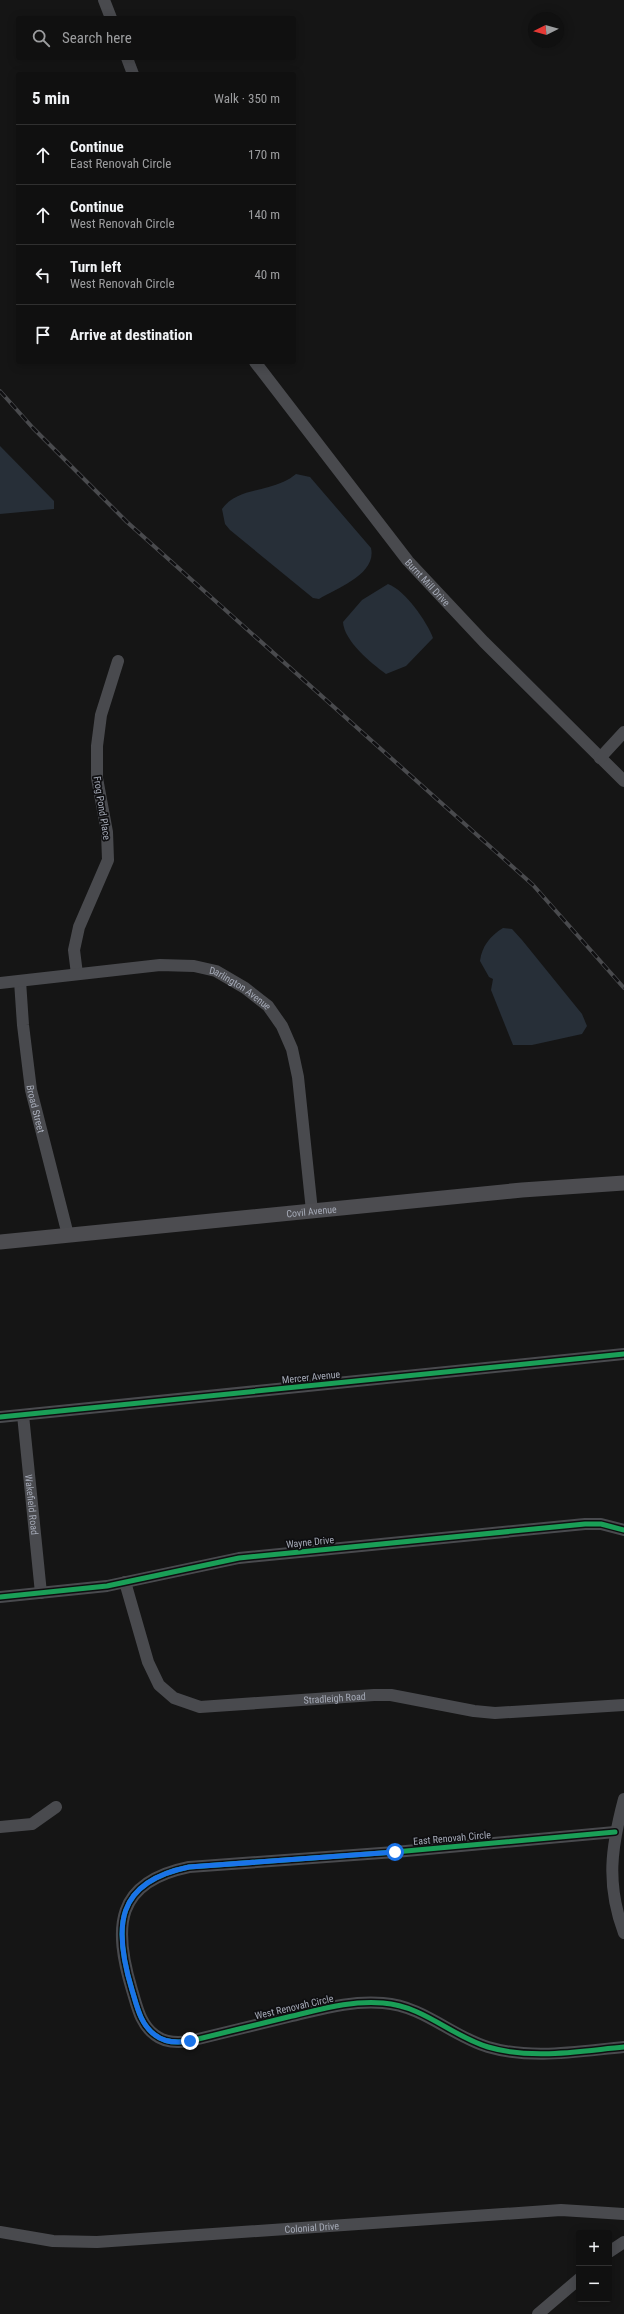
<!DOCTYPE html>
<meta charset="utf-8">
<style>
body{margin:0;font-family:"Roboto Condensed",sans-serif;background:#191919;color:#f1f3f6}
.controls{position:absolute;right:12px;bottom:12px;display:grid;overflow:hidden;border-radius:4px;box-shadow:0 2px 10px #0003}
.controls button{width:36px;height:36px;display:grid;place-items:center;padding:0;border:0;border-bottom:1px solid #303030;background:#101010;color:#f1f3f6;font:20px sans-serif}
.compass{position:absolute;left:528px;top:12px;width:36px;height:36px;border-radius:50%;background:#101010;box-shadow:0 2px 10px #0003;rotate:265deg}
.stop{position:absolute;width:12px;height:12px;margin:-9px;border:3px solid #1a73e8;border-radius:50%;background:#fff}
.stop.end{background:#1a73e8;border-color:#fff;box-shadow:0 1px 4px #0008}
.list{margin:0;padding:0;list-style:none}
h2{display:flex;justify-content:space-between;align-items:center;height:52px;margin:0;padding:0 16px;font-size:17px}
h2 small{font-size:13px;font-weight:400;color:#9c9d9f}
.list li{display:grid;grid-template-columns:26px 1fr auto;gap:12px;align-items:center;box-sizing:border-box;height:60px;padding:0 16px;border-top:1px solid #303030}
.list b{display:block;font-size:15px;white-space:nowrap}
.list p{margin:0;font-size:13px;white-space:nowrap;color:#9c9d9f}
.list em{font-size:13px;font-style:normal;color:#9c9d9f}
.icon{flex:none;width:22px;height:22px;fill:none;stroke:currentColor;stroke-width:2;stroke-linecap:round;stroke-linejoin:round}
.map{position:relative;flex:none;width:624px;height:2314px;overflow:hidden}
.search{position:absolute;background:#101010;box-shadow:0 2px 10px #0003;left:16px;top:16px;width:280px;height:44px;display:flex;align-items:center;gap:10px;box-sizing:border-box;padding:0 14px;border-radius:4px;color:#9c9d9f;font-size:15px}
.panel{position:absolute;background:#101010;box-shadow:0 2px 10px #0003;left:16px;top:72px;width:280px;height:292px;border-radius:4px}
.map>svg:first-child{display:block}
.water{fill:#272f38}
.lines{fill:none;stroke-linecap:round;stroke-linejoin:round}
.minor{stroke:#494a4e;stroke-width:12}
.major{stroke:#4c4c50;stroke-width:15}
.rail-casing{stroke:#494a4d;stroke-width:4}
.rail{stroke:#0f0f11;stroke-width:2.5;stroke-dasharray:8;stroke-linecap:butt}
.cycleway-casing{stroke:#0f0f11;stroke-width:8}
.cycleway{stroke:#1a9f57;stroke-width:5}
.route{stroke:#1a73e8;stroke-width:5}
.labels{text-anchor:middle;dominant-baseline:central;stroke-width:3.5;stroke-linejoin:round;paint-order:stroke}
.street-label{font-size:10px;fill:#a5aab7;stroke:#0f0f11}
</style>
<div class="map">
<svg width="624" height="2314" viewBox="0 0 624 2314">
<rect width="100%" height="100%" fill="#151515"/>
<g class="water">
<path d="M0,446L54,501V509L0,514Z"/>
<path d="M296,474L310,477L371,548C377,574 337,588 319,599L313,598L230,530L225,524L222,509C236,489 262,492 283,482C288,480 292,477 296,474Z"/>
<path d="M388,584C405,590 427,622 433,638L406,666L386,674C371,663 344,641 343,622L362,600Z"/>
<path d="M503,928L512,929L522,940L582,1014L587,1026L582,1034L532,1045H513L491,990L493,979L489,977L480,961C482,946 490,936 503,928Z"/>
</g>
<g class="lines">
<g class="minor">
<path d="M104,0L111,18"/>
<path d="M127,58L133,74"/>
<path id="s1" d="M255,362L408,561L484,642L624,781"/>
<path d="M600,758L624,732"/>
<path d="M77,974L74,950L79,927L108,860L107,832L97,778V746L101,715L118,661"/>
<path id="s2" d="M20,981L23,1025L31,1090L68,1235"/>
<path id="s3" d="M0,983L160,965L194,966L216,971L245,988L268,1006L282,1026L292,1049L298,1077L312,1211"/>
<path id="s4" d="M23,1415L41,1593"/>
<path d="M0,1417L624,1354"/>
<path id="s5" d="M125,1582L148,1662L159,1685L174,1698L200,1707L374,1695H391L474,1711L495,1713L624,1705"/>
<path d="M0,1597L107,1586L239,1558L585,1524H601L624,1530"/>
<path d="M624,1799C611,1848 606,1884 624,1933"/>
<path d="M0,1827L32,1824L56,1807"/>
<path d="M615,1832L395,1852L189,1867C115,1882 113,1927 132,1990C137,2006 140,2024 155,2035C165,2043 178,2043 190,2041C223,2033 255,2025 288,2017C319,2010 350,2000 383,2003C424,2006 451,2036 488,2047C532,2060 580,2051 624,2047"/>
<path id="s6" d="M0,2232L53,2241L97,2242L561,2210L624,2214"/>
<path d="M609,2252L624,2242"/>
<path d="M538,2314L579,2279"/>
</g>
<path class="major" id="s7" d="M0,1242L522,1190L624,1183"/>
<defs>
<path id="rail" d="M0,391L33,428L127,522L533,885L624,988"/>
</defs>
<use href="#rail" class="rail-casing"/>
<use href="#rail" class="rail"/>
<defs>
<g id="cycleway">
<path d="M0,1417L624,1354"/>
<path d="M0,1597L107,1586L239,1558L585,1524H601L624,1530"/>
<path d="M615,1832L395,1852L189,1867C115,1882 113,1927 132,1990C137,2006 140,2024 155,2035C165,2043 178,2043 190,2041C223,2033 255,2025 288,2017C319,2010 350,2000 383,2003C424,2006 451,2036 488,2047C532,2060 580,2051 624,2047"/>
</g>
</defs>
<use href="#cycleway" class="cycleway-casing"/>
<use href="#cycleway" class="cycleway"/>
</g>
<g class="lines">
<path class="route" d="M190,2041C178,2043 165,2043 155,2035C140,2024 137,2006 132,1990C113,1927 115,1882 189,1867L395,1852"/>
</g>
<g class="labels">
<g class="street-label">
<text stroke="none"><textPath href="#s1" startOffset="280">Burnt Mill Drive</textPath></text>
<text transform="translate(102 808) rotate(81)">Frog Pond Place</text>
<text stroke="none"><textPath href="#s3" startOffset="247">Darlington Avenue</textPath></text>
<text stroke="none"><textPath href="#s2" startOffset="129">Broad Street</textPath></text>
<text stroke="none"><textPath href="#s7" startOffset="313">Covil Avenue</textPath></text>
<text transform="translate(311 1377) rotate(-6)">Mercer Avenue</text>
<text stroke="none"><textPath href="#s4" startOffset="90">Wakefield Road</textPath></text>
<text transform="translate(310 1542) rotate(-6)">Wayne Drive</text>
<text stroke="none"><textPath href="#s5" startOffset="291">Stradleigh Road</textPath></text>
<text transform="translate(452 1838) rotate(-5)">East Renovah Circle</text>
<text transform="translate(294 2007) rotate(-13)">West Renovah Circle</text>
<text stroke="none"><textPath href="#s6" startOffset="313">Colonial Drive</textPath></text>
</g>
</g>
</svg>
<div class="controls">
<button>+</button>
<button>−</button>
</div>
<svg class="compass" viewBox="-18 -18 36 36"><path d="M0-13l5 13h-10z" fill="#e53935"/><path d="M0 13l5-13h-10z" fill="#9c9d9f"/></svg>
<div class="stop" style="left:395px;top:1852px"></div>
<div class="stop end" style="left:190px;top:2041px"></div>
<div class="search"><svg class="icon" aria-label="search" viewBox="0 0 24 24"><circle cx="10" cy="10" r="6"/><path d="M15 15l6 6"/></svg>Search here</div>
<section class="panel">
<h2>5 min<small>Walk · 350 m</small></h2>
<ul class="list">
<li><svg class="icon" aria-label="ahead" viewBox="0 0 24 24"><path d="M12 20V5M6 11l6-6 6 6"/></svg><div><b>Continue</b><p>East Renovah Circle</p></div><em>170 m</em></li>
<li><svg class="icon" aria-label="ahead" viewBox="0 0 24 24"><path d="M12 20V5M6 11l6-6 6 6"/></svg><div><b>Continue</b><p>West Renovah Circle</p></div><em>140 m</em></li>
<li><svg class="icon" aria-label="left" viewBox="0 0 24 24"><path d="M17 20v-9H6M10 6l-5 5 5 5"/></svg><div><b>Turn left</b><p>West Renovah Circle</p></div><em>40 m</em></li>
<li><svg class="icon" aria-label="arrive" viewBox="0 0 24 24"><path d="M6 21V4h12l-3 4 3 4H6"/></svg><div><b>Arrive at destination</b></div></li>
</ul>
</section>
</div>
